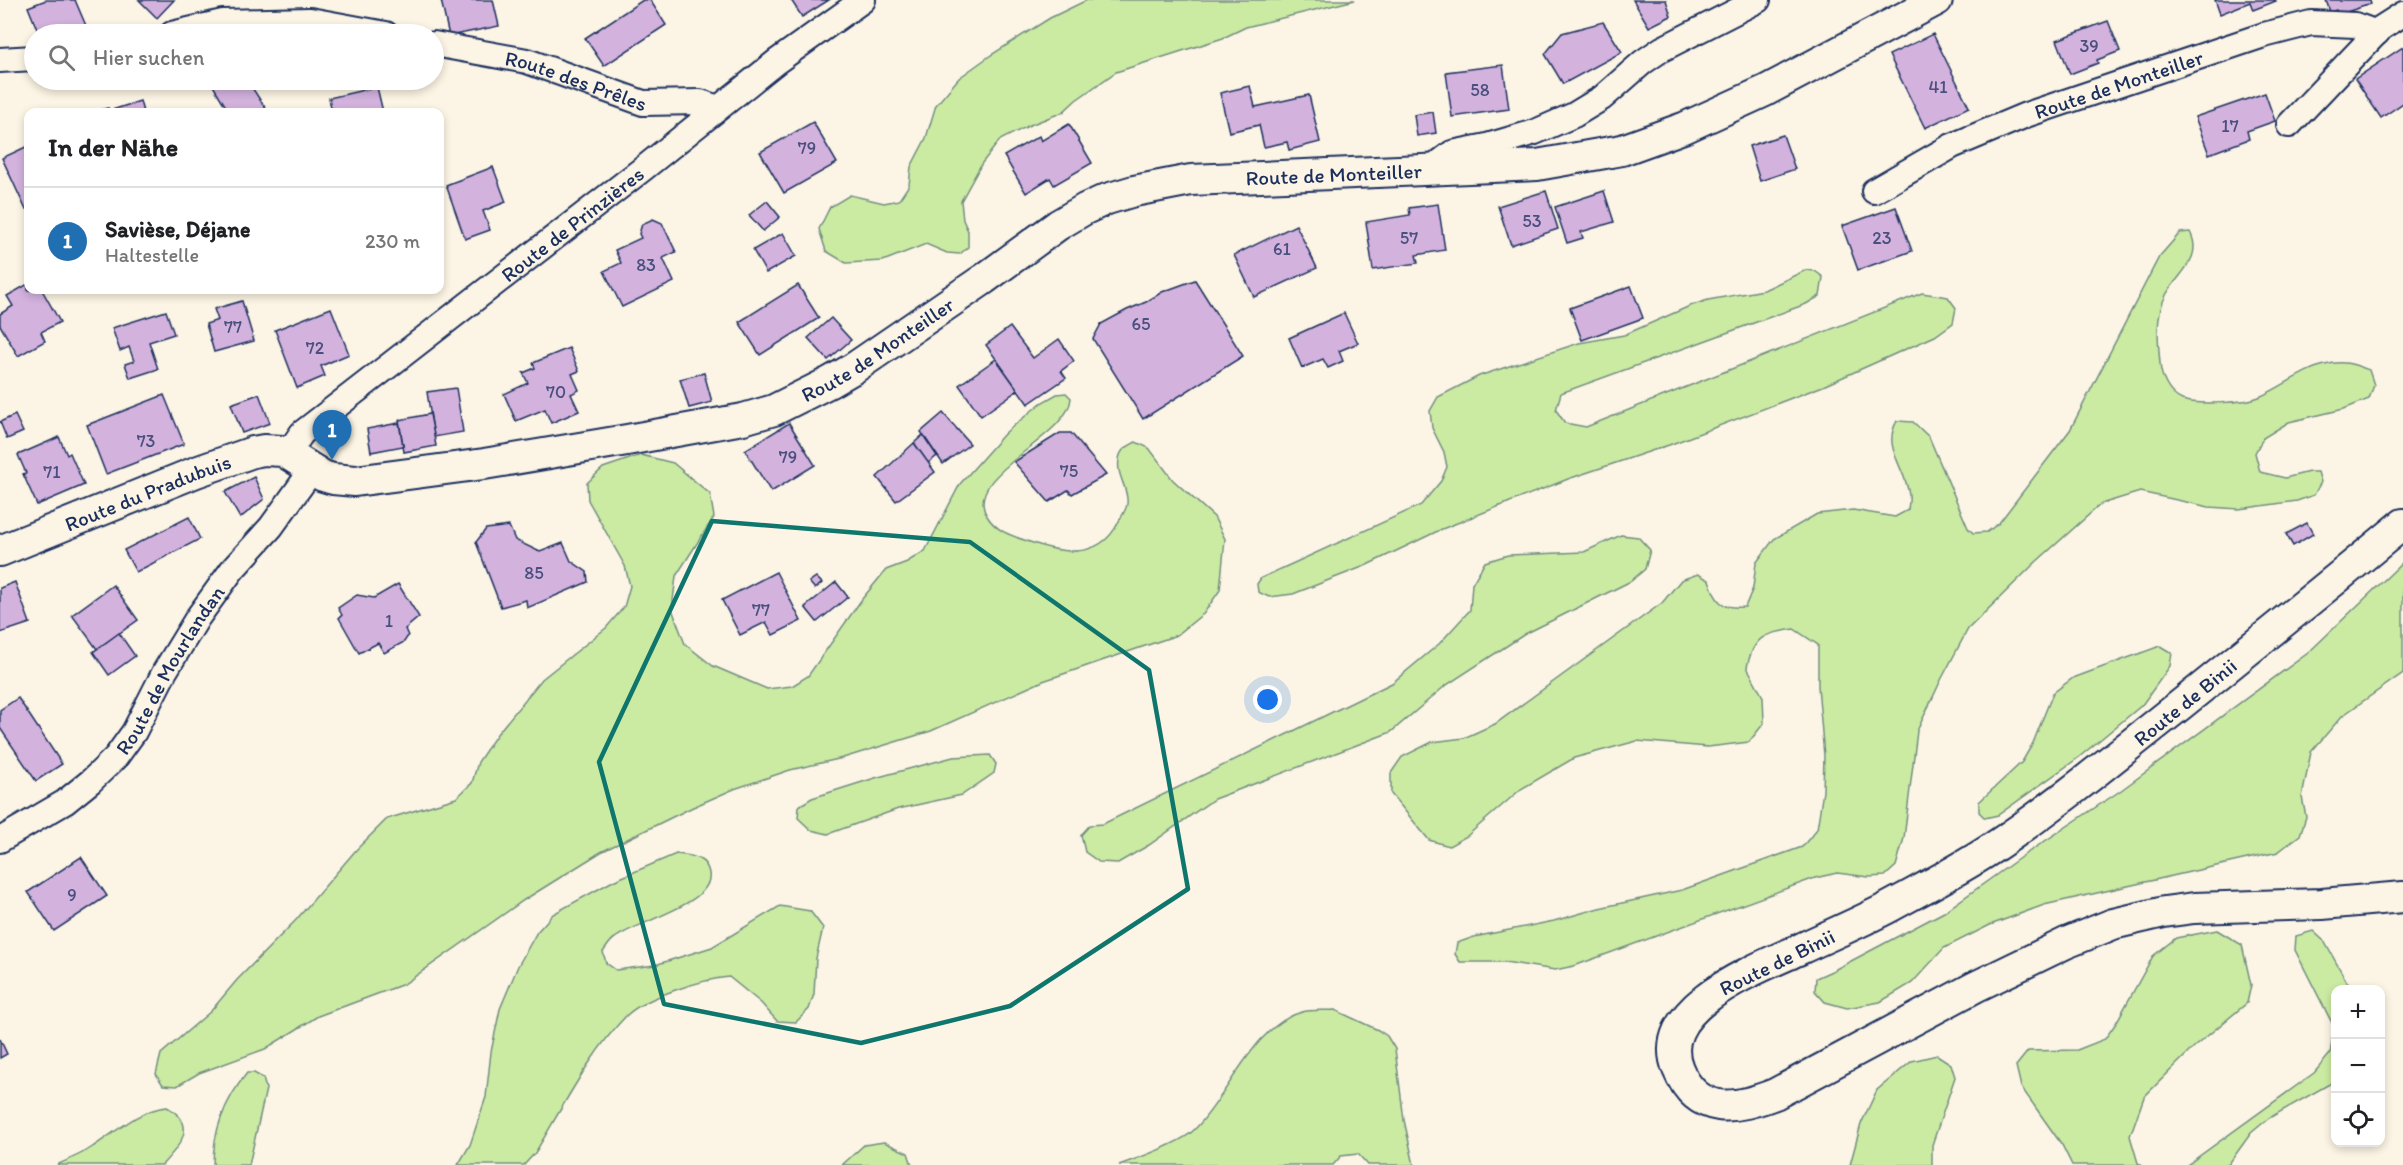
<!DOCTYPE html>
<html lang="de">
<meta charset="utf-8">
<style>
body{margin:0;font-family:Itim,sans-serif;background:#f2f2f2;color:#202124}
.controls{position:absolute;right:18px;bottom:18px;display:grid;overflow:hidden;border-radius:12px;box-shadow:0 3px 9px #0003}
.controls button{width:54px;height:54px;display:grid;place-items:center;padding:0;border:0;border-bottom:2px solid #e0e0e0;background:#fff;color:#202124;font:30px sans-serif}
.you{position:absolute;left:1268px;top:700px;width:21px;height:21px;margin:-15px;border:4px solid #fff;border-radius:50%;background:#1a73e8;box-shadow:0 0 0 9px #1a73e833}
.badge{display:grid;place-items:center;width:39px;height:39px;border-radius:50%;background:#1f6fb2;color:#fff;font-size:20px;font-weight:700}
.pin{position:absolute;translate:-50% -50px;filter:drop-shadow(0 2px 3px #0008)}
.pin::after{content:'';position:absolute;top:32px;width:21px;height:18px;background:inherit;clip-path:polygon(0 0,100% 0,50% 100%)}
.list{margin:0;padding:0;list-style:none}
h2{display:flex;justify-content:space-between;align-items:center;height:78px;margin:0;padding:0 24px;font-size:26px}
h2 small{font-size:20px;font-weight:400;color:#757577}
.list li{display:grid;grid-template-columns:39px 1fr auto;gap:18px;align-items:center;box-sizing:border-box;height:108px;padding:0 24px;border-top:2px solid #e0e0e0}
.list b{display:block;font-size:22px;white-space:nowrap}
.list p{margin:0;font-size:20px;white-space:nowrap;color:#757577}
.list em{font-size:20px;font-style:normal;color:#757577}
.icon{flex:none;width:33px;height:33px;fill:none;stroke:currentColor;stroke-width:2;stroke-linecap:round;stroke-linejoin:round}
.map{position:relative;flex:none;width:2403px;height:1165px;overflow:hidden}
.search{position:absolute;background:#fff;box-shadow:0 3px 9px #0003;left:24px;top:24px;width:420px;height:66px;display:flex;align-items:center;gap:15px;box-sizing:border-box;padding:0 21px;border-radius:33px;color:#757577;font-size:22px}
.panel{position:absolute;background:#fff;box-shadow:0 3px 9px #0003;left:24px;top:108px;width:420px;height:186px;border-radius:12px}
.map>svg:first-child{display:block}
.green{fill:#cbeba3;stroke:#738d80;stroke-width:1.5}
.building{fill:#d3b2de;stroke:#1b2f5e;stroke-width:1.5}
.lines{fill:none;stroke-linecap:round;stroke-linejoin:round}
.minor-casing{stroke:#1b2f5e;stroke-width:28}
.tertiary-casing{stroke:#1b2f5e;stroke-width:34}
.minor{stroke:#fcf5e5;stroke-width:24}
.tertiary{stroke:#fcf5e5;stroke-width:30}
.marked{fill:none;stroke:#0f766e;stroke-width:4.5;stroke-linejoin:round}
.labels{text-anchor:middle;dominant-baseline:central;stroke-width:4.5;stroke-linejoin:round;paint-order:stroke}
.number-label{font-size:18px;fill:#49507e}
.street-label{font-size:21px;fill:#1b2f5e;stroke:#fcf5e5}
</style>
<div class="map">
<svg width="2403" height="1165" viewBox="0 0 2403 1165">
<rect width="100%" height="100%" fill="#fcf5e5"/>
<filter id="ink" filterUnits="userSpaceOnUse"><feTurbulence type="fractalNoise" baseFrequency=".0167" numOctaves="2"/><feDisplacementMap in="SourceGraphic" scale="12" xChannelSelector="R" yChannelSelector="G"/><feConvolveMatrix kernelMatrix="1 2 1 2 8 2 1 2 1" color-interpolation-filters="sRGB"/></filter>
<g filter="url(#ink)">
<g class="green">
<path d="M1087,0H1355L1246,27L1223,38L1116,72L1076,100L1063,112L1030,125L1000,140L982,163L961,201L963,220L968,231V247L960,254L947,253L926,244L883,261L846,263L826,251L819,229L830,207L850,195L884,203L899,200L909,185L911,167L926,138L936,105L959,78L991,55L1050,18Z"/>
<path d="M2190,232C2204,259 2178,273 2166,295C2155,316 2158,341 2160,363C2161,377 2168,394 2182,400C2197,405 2245,403 2259,397C2281,388 2302,370 2325,365C2343,360 2353,364 2369,370L2374,385L2369,399L2344,409L2289,422L2263,438L2255,453L2260,472L2285,478L2309,472H2318L2321,482L2314,495L2297,501L2239,509L2209,507L2140,492L2101,504L2036,562L1968,629L1941,680L1917,731L1904,838L1896,866L1885,876L1869,877L1837,873L1815,878L1574,966L1555,970L1505,962H1460L1455,954L1457,943L1474,937L1554,921L1599,908L1682,890L1802,847L1817,829L1823,791L1824,756L1818,686V645L1794,629C1765,634 1754,635 1747,667L1763,697L1764,723L1749,742L1708,747L1637,741L1574,758L1521,789L1467,836L1449,846L1429,840L1391,794V773L1402,757L1432,742L1464,738L1495,724L1662,603L1681,580L1698,574L1709,580C1716,602 1721,609 1745,607L1753,588L1756,563L1774,539L1817,514L1853,510L1895,517L1908,510C1908,506 1910,500 1909,496C1907,469 1881,448 1897,421L1913,422L1929,437L1968,528L1973,533L1987,532L1999,523L2070,430L2159,257L2180,233Z"/>
<path d="M1806,270L1815,271L1823,277L1820,296L1806,304L1561,393L1556,410L1565,423L1586,427L1922,293L1948,297L1956,308L1953,323L1935,336L1823,386L1669,445L1568,479L1442,529L1365,566L1293,594L1269,597L1258,592L1257,584L1261,578L1421,505L1441,481L1447,467L1444,452L1432,428L1430,411L1438,397L1479,376L1579,343L1624,335L1690,306L1708,300L1764,290Z"/>
<path d="M1066,393L1071,398C1069,438 961,474 987,516C997,533 1016,537 1033,543C1066,555 1102,558 1119,521C1122,516 1126,510 1127,504C1129,488 1116,476 1119,460C1120,449 1127,447 1136,442L1149,448L1173,480L1214,517L1225,539L1220,590L1204,613L1177,635L1043,681L931,731L843,758L790,770L734,789L693,807L601,852L524,900L404,984L318,1016L265,1049L199,1073L177,1086L163,1085L156,1074L161,1054L211,1011L237,980L296,920L356,850L387,819L456,798L472,783L478,762L497,734L542,679L606,628L624,607L630,586L625,566L588,500L587,483L603,468L641,455L673,463L710,494L714,517L676,576L672,609L685,644L713,666L767,689L792,686L808,676L862,599L886,570L907,562L925,551L960,484L1005,433L1041,403L1057,394Z"/>
<path d="M1621,535L1638,537L1650,550L1645,569L1631,581L1525,634L1445,686L1391,732L1214,799L1149,845L1118,863L1099,862L1085,852L1081,835L1090,825L1103,824L1392,683L1439,644L1470,610L1472,584L1485,562L1508,555L1584,552Z"/>
<path d="M2403,562V673L2342,716L2311,752L2302,797L2306,817L2300,835L2278,852L2044,905L1990,925L1944,948L1912,983L1880,1002L1847,1008L1825,1002L1815,991L1816,978L1834,970L1944,912L2021,857L2120,791L2308,653Z"/>
<path d="M2160,646L2172,653L2170,666L2142,705L2078,758L1998,815L1985,818L1979,812V802L2022,762L2033,743L2053,693L2073,678Z"/>
<path d="M990,755L996,764L994,773L962,795L898,809L828,834L811,830L798,818L799,806L812,798L875,778L953,757Z"/>
<path d="M676,854C690,856 706,856 709,873C715,904 635,922 615,938C610,941 606,948 603,952L606,963L616,970L655,965L712,947L780,906L810,911L823,928L816,958L814,994L809,1009L796,1022L777,1021L761,1003L729,977C703,979 646,997 627,1015C589,1054 563,1107 535,1153L524,1165H458L470,1145L486,1097L491,1052L500,1009L518,966L537,932L553,914L613,881Z"/>
<path d="M2217,930L2242,945L2251,985L2247,1003L2194,1047L2144,1097L2130,1136L2138,1163L2141,1165H2072L2062,1145L2021,1087L2016,1066L2028,1051L2077,1050L2105,1039L2116,1023L2153,956L2176,938Z"/>
<path d="M2313,931L2324,941L2351,989L2336,990L2335,1081L2269,1118L2251,1133L2228,1165H2187L2314,1073L2330,1054L2334,1027L2295,950L2296,936Z"/>
<path d="M1335,1010L1378,1030L1387,1036L1395,1049L1404,1120L1414,1165H1368L1358,1154L1341,1156L1333,1165H1119C1136,1159 1183,1142 1194,1130C1229,1096 1252,1026 1302,1012C1312,1009 1325,1011 1335,1010Z"/>
<path d="M1937,1055L1951,1064L1955,1077L1932,1145V1165H1850L1861,1124L1877,1090L1912,1061Z"/>
<path d="M247,1073H254L263,1078L266,1089L249,1165H213C213,1130 225,1100 247,1073Z"/>
<path d="M167,1107C199,1125 180,1145 162,1165H57C69,1159 83,1154 94,1146C117,1131 140,1109 167,1107Z"/>
<path d="M884,1142L908,1153L912,1165H842L864,1145Z"/>
</g>
<g class="building">
<path d="M46,0H75L87,28L71,34H39L28,7Z"/>
<path d="M139,0H174L157,18Z"/>
<path d="M441,0H493L499,26L449,36Z"/>
<path d="M643,0H650L666,25L604,66L585,38Z"/>
<path d="M791,0H829L802,17Z"/>
<path d="M1633,0H1666L1671,16L1649,27Z"/>
<path d="M2215,0H2275L2276,1L2253,10L2250,2L2220,14Z"/>
<path d="M2326,0H2370L2371,4L2337,15L2336,10L2330,12Z"/>
<path d="M2108,21L2120,51L2097,60L2098,63L2070,74L2057,40Z"/>
<path d="M1603,22L1622,52L1563,84L1545,54L1562,33Z"/>
<path d="M1933,34L1969,107L1925,128L1889,55Z"/>
<path d="M2403,47V103L2381,118L2355,79Z"/>
<path d="M1503,65L1509,109L1452,117L1446,72Z"/>
<path d="M219,80H247L268,112H229L212,84Z"/>
<path d="M1250,86L1255,107L1309,95L1320,142L1289,150L1287,142L1264,147L1259,125L1229,132L1220,93Z"/>
<path d="M377,87L383,112H332L329,98Z"/>
<path d="M2265,93L2275,121L2247,131L2249,139L2209,154L2195,117Z"/>
<path d="M140,101L143,112H92L108,108L109,111Z"/>
<path d="M1433,112L1436,133L1417,136L1414,115Z"/>
<path d="M813,122L837,163L784,193L760,152Z"/>
<path d="M1069,124L1092,163L1054,185L1050,178L1026,193L1004,156L1039,136L1041,141Z"/>
<path d="M1783,135L1795,169L1760,181L1749,146Z"/>
<path d="M28,146V209L26,210L2,158Z"/>
<path d="M493,167L506,202L483,211L490,230L465,239L446,185Z"/>
<path d="M1546,191L1558,229L1511,245L1498,206Z"/>
<path d="M1604,191L1614,222L1581,232L1583,238L1567,243L1555,207Z"/>
<path d="M767,201L780,217L763,231L749,215Z"/>
<path d="M1438,204L1445,250L1416,255L1418,263L1373,270L1366,222L1410,215L1409,208Z"/>
<path d="M1896,207L1912,251L1858,270L1842,226Z"/>
<path d="M653,219L662,223L676,252L663,258L674,282L622,307L604,271L621,263L615,250L641,238L639,234L642,224Z"/>
<path d="M1296,225L1317,268L1254,297L1234,255Z"/>
<path d="M783,233L796,256L766,273L753,250Z"/>
<path d="M1195,280L1243,356L1143,419L1093,339L1101,324L1127,310L1146,302L1162,292Z"/>
<path d="M28,284V290H42L60,322L41,332L45,341L18,356L0,325V314L13,306L7,296Z"/>
<path d="M798,285L819,318L760,355L739,322Z"/>
<path d="M1631,286L1643,318L1582,340L1570,308Z"/>
<path d="M242,301L254,341L214,352L206,324L218,320L214,309Z"/>
<path d="M331,308L349,354L321,366L325,376L297,388L275,330Z"/>
<path d="M166,311L174,334L149,342L158,369L130,378L125,364L134,361L129,347L120,351L112,328Z"/>
<path d="M1344,313L1358,343L1339,351L1343,361L1328,368L1323,359L1302,368L1289,338Z"/>
<path d="M831,318L851,340L828,360L808,338Z"/>
<path d="M1010,327L1033,358L1059,339L1074,361L1061,371L1066,378L1028,404L986,345Z"/>
<path d="M569,348L579,371L572,374L579,390L571,394L579,411L551,423L545,409L516,421L504,394L528,383L523,373L535,368L533,363Z"/>
<path d="M996,359L1018,390L981,416L959,385Z"/>
<path d="M704,373L712,402L689,408L680,379Z"/>
<path d="M456,388L463,432L434,437L427,392Z"/>
<path d="M259,394L270,423L242,433L231,404Z"/>
<path d="M164,395L184,444L106,474L87,425Z"/>
<path d="M943,413L970,444L943,464L921,432Z"/>
<path d="M430,414L436,446L404,452L399,420Z"/>
<path d="M15,415L23,432L7,439L0,422Z"/>
<path d="M399,423L403,446L371,452L367,429Z"/>
<path d="M789,423L815,465L771,492L745,450Z"/>
<path d="M1060,433H1071L1106,475L1072,494L1068,490L1049,502L1014,462Z"/>
<path d="M923,435L937,456L928,463L914,443Z"/>
<path d="M59,437L67,455L70,453L84,485L37,505L23,474L26,473L18,455Z"/>
<path d="M914,443L935,472L896,501L877,477Z"/>
<path d="M254,477L264,499L240,518L225,492Z"/>
<path d="M189,517L200,539L136,572L124,550Z"/>
<path d="M2307,523L2313,534L2293,546L2286,534Z"/>
<path d="M509,526L515,540L540,552L563,543L571,561L587,572L588,582L527,608L526,600L501,607L476,542L486,529Z"/>
<path d="M776,572L801,621L773,635L766,622L740,635L722,600Z"/>
<path d="M816,577L822,583L815,589L809,582Z"/>
<path d="M15,582L30,623L0,633V588Z"/>
<path d="M836,582L848,597L817,622L805,607Z"/>
<path d="M398,584L419,617L405,629L408,636L404,642L384,653L378,643L359,653L339,618L342,615L338,608L357,595L374,598Z"/>
<path d="M113,585L138,620L97,649L72,615Z"/>
<path d="M119,633L135,656L109,675L93,652Z"/>
<path d="M18,698L62,764L36,781L0,728V710Z"/>
<path d="M81,857L107,896L54,931L28,892Z"/>
<path d="M0,1039L7,1054L0,1058Z"/>
</g>
<g class="lines">
<defs>
<g id="minor">
<path d="M172,34L223,22L310,20L386,34"/>
<path id="s1" d="M434,44L527,61L643,103L700,102L718,108"/>
<path d="M0,60L34,58"/>
<path d="M2289,125L2381,28L2403,14"/>
<path d="M1438,169L1440,162L1452,153L1487,146L1535,132L1574,115L1602,98L1643,62L1662,49L1758,0"/>
<path id="s2" d="M1874,191L1952,146L2026,115L2264,35L2311,23L2355,25L2377,33"/>
<path id="s3" d="M288,453L302,433L644,168L776,62L863,0"/>
<path id="s4" d="M0,840L65,802L91,781L116,757L134,732L165,671L198,617L232,570L271,527L312,470"/>
</g>
<g id="tertiary">
<path d="M2403,524C2329,585 2254,646 2179,706C2117,755 2057,805 1991,849C1959,870 1924,888 1891,906C1861,922 1830,935 1800,949C1759,968 1652,1007 1678,1069C1698,1117 1736,1109 1775,1094L1975,987L2066,943L2113,924L2164,912L2194,908L2322,904L2403,897"/>
<path id="s5" d="M0,551L196,472L253,452L264,450L283,451L323,476L333,479L355,481L484,464L627,440L743,419L774,410L830,382L854,368L984,279L1058,225L1085,209L1107,199L1134,191L1191,180L1537,165L1622,150L1686,127L1765,91L1937,0"/>
</g>
</defs>
<use href="#minor" class="minor-casing"/>
<use href="#tertiary" class="tertiary-casing"/>
<use href="#minor" class="minor"/>
<use href="#tertiary" class="tertiary"/>
</g>
</g>
<path class="marked" d="M712,521L970,542L1149,670L1188,889L1010,1006L861,1043L664,1004L599,762Z"/>
<g class="labels">
<g class="number-label">
<text x="2089" y="46">39</text>
<text x="1938" y="87">41</text>
<text x="1480" y="90">58</text>
<text x="2230" y="126">17</text>
<text x="807" y="148">79</text>
<text x="1532" y="221">53</text>
<text x="1409" y="238">57</text>
<text x="1882" y="238">23</text>
<text x="1282" y="249">61</text>
<text x="646" y="265">83</text>
<text x="1141" y="324">65</text>
<text x="233" y="327">77</text>
<text x="315" y="348">72</text>
<text x="556" y="392">70</text>
<text x="146" y="441">73</text>
<text x="788" y="457">79</text>
<text x="1069" y="471">75</text>
<text x="52" y="472">71</text>
<text x="534" y="573">85</text>
<text x="761" y="610">77</text>
<text x="389" y="621">1</text>
<text x="72" y="895">9</text>
</g>
<g class="street-label">
<text stroke="none"><textPath href="#s1" startOffset="147">Route des Prêles</textPath></text>
<text stroke="none"><textPath href="#s2" startOffset="268">Route de Monteiller</textPath></text>
<text stroke="none"><textPath href="#s5" startOffset="1431">Route de Monteiller</textPath></text>
<text stroke="none"><textPath href="#s3" startOffset="366">Route de Prinzières</textPath></text>
<text stroke="none"><textPath href="#s5" startOffset="927">Route de Monteiller</textPath></text>
<text stroke="none"><textPath href="#s5" startOffset="159">Route du Pradubuis</textPath></text>
<text stroke="none"><textPath href="#s4" startOffset="246">Route de Mourlandan</textPath></text>
<text transform="translate(2185 702) rotate(-39)">Route de Binii</text>
<text transform="translate(1777 962) rotate(-26)">Route de Binii</text>
</g>
</g>
</svg>
<div class="controls">
<button>+</button>
<button>−</button>
<button><svg class="icon" aria-label="locate" viewBox="0 0 24 24"><circle cx="12" cy="12" r="6"/><path d="M12 2v4M12 18v4M2 12h4M18 12h4"/></svg></button>
</div>
<div class="you"></div>
<div class="pin badge" style="left:332px;top:460px">1</div>
<div class="search"><svg class="icon" aria-label="search" viewBox="0 0 24 24"><circle cx="10" cy="10" r="6"/><path d="M15 15l6 6"/></svg>Hier suchen</div>
<section class="panel">
<h2>In der Nähe<small></small></h2>
<ul class="list">
<li><span class="badge">1</span><div><b>Savièse, Déjane</b><p>Haltestelle</p></div><em>230 m</em></li>
</ul>
</section>
</div>
